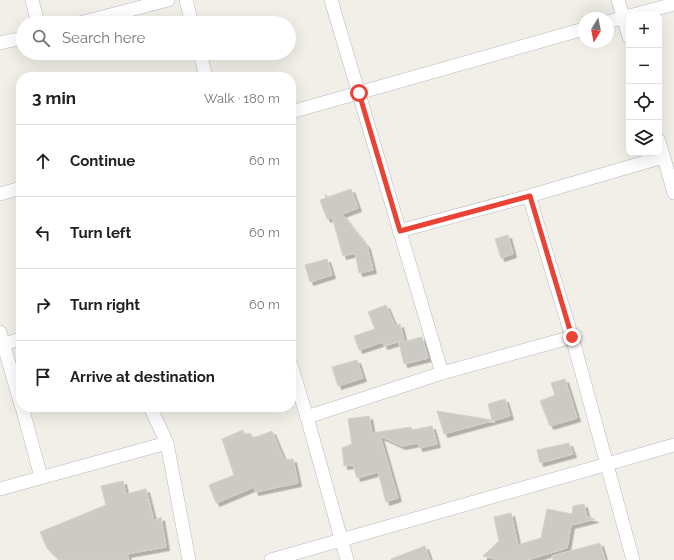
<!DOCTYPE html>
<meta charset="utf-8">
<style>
body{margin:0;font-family:Raleway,sans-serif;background:#f2f2f2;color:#202124}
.controls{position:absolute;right:12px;top:12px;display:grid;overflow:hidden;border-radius:8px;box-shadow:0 4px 16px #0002}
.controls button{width:36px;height:36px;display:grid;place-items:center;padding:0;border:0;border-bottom:1px solid #e0e0e0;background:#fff;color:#202124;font:20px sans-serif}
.compass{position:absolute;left:578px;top:12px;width:36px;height:36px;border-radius:50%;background:#fff;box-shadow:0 4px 16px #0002;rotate:190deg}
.stop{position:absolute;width:12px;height:12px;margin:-9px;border:3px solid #ea4335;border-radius:50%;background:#fff}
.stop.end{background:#ea4335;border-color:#fff;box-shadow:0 1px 4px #0008}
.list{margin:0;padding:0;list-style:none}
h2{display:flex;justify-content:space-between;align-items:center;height:52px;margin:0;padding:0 16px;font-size:17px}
h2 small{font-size:13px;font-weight:400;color:#757577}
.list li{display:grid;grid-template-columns:26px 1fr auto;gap:12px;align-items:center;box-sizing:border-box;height:72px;padding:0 16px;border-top:1px solid #e0e0e0}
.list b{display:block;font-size:15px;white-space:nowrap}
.list em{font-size:13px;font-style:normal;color:#757577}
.icon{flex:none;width:22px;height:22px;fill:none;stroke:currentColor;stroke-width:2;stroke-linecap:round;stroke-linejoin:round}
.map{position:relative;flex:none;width:674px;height:560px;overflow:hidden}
.search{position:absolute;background:#fff;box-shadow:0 4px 16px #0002;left:16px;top:16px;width:280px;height:44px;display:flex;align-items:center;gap:10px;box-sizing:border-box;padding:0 14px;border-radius:22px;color:#757577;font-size:15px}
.panel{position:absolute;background:#fff;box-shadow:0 4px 16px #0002;left:16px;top:72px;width:280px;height:340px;border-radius:16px}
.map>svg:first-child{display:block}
.building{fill:#cccac5;stroke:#d6d1c6;filter:url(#shadow)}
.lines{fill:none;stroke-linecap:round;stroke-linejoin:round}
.street-casing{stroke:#b5b8bc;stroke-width:14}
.street{stroke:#fff;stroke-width:13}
.route{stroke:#ea4335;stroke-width:5}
</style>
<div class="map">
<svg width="674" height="560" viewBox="0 0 674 560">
<defs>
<filter id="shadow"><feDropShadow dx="3.5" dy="3.5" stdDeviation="0" flood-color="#0004"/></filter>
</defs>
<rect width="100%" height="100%" fill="#f1efe8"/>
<g class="building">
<path d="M351,189L358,208L342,214L367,246L373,270L359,273L355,253L343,256L332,217L327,219L320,200L326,198L325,194L328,197Z"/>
<path d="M508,235L513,254L501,258L495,239Z"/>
<path d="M327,259L332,275L310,282L305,265Z"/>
<path d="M386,305L395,326L400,324L404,340L384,346L383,342L359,350L354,336L375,329L368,312Z"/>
<path d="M422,337L428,358L404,364L399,343Z"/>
<path d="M357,360L363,378L338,386L332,367Z"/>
<path d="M565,379L577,418L550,426L540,401L555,395L551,383Z"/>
<path d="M505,399L510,416L444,434L437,411L492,420L488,404Z"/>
<path d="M369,416L372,433L411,427L412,430L432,426L437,444L419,448L418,443L402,446L380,436L398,498L386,502L378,472L357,478L353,465L344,466L342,448L352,444L348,419Z"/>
<path d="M243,430L245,435L250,433L253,438L272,431L284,460L293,459L298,483L255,492L254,487L216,503L209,485L234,475L222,439Z"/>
<path d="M569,443L573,454L540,463L537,450Z"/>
<path d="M123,481L126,494L146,489L154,521L161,517L166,547L127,554L129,560H59L47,548L40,532L106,505L101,486Z"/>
<path d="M584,504L587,517L595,519L571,525L567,548L527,560H499L483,556L499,541L494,517L511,513L518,545L541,538L547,509L572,514L573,506Z"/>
<path d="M600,543L605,560H553L552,556Z"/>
<path d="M425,546L430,560H391V559Z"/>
</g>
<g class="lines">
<defs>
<g id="street">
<path d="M32,0L38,23"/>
<path d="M186,0L192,23"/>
<path d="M331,0L442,373"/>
<path d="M618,0L629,37"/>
<path d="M633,15L674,4"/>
<path d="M608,22L629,16"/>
<path d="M80,23L168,0"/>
<path d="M0,43L23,38"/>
<path d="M200,53L206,77"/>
<path d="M291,112L584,29"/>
<path d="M659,141L674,193"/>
<path d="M0,194L21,188"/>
<path d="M529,196L572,337L633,560"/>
<path d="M399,231L529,196L663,157"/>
<path d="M0,332L21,405"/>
<path d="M4,344L21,339"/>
<path d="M291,365L307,417L347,560"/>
<path d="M22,407L41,477"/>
<path d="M150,407L167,443L189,560"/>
<path d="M307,417L442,373L572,337"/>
<path d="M0,489L167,443"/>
<path d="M271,560L674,445"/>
</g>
</defs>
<use href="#street" class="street-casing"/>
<use href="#street" class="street"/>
</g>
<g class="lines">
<path class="route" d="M359,93L400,231L530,196L572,337"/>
</g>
</svg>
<div class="controls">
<button>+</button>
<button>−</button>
<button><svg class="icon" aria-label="locate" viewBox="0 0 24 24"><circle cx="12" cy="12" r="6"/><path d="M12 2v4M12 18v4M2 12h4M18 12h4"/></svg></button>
<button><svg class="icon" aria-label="layers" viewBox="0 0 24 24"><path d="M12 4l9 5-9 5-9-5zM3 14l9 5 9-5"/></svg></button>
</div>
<svg class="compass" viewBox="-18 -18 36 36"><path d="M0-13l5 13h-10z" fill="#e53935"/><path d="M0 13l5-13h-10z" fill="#757577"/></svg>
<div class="stop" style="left:359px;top:93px"></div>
<div class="stop end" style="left:572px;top:337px"></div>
<div class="search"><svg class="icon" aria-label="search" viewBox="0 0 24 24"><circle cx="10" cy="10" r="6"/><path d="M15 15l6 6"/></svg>Search here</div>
<section class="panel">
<h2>3 min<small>Walk · 180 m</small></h2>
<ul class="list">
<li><svg class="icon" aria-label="ahead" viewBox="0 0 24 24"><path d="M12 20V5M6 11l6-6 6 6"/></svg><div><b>Continue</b></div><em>60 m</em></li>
<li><svg class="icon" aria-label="left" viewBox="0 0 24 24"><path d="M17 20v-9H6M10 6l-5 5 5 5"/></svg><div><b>Turn left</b></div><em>60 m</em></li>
<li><svg class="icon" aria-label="right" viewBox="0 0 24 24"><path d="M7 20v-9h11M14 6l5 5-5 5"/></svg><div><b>Turn right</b></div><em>60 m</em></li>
<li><svg class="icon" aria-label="arrive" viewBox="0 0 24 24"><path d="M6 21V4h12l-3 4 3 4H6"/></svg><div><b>Arrive at destination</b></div></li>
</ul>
</section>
</div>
